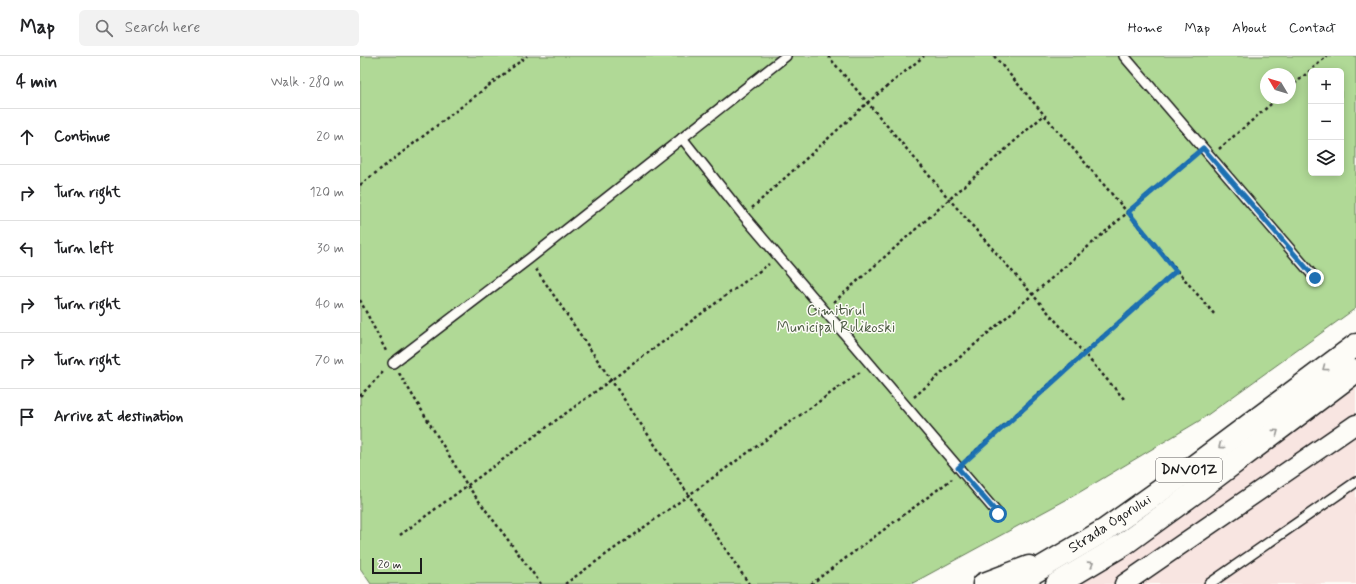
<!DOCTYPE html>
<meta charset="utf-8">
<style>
body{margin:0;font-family:Mynerve,sans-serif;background:#f2f2f2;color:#202124}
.controls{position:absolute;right:12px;top:12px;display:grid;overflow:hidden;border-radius:6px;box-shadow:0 2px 10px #0003}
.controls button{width:36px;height:36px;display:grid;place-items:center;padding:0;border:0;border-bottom:1px solid #e0e0e0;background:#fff;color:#202124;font:20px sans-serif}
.compass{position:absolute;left:900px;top:12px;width:36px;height:36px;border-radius:50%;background:#fff;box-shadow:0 2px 10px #0003;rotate:308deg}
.scale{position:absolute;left:12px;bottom:10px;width:50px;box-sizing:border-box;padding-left:4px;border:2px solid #1c1c1c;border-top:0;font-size:11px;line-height:14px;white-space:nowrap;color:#1c1c1c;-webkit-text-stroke:3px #fdfcf7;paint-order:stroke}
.stop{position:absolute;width:12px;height:12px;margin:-9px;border:3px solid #1f6fb2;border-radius:50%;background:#fff}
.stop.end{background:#1f6fb2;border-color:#fff;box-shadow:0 1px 4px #0008}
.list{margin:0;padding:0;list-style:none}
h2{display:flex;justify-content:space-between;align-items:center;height:52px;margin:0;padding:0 16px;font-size:17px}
h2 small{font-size:13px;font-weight:400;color:#757577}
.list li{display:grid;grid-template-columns:26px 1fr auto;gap:12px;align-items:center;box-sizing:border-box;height:56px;padding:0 16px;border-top:1px solid #e0e0e0}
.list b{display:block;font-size:15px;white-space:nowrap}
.list em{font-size:13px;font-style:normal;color:#757577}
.icon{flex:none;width:22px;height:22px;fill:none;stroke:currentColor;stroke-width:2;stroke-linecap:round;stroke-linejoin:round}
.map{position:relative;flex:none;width:996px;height:528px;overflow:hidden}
header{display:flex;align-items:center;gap:24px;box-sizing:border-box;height:56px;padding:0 20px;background:#fff;border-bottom:1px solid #e0e0e0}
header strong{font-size:19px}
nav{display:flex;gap:22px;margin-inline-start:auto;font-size:14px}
.search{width:280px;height:36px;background:#f2f2f2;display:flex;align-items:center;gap:10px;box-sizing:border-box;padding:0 14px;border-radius:6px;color:#757577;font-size:15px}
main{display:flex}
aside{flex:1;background:#fff}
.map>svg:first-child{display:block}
.built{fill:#f8e5e1}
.green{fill:#b0d996;stroke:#667a59;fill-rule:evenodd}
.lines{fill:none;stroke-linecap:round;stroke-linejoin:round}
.lane-casing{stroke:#1c1c1c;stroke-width:12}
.street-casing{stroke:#1c1c1c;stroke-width:21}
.highway-casing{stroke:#1c1c1c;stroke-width:25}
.path{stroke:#1c1c1c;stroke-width:2.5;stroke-dasharray:3 3;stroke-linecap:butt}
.lane{stroke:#fdfcf7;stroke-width:9}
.street{stroke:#fdfcf7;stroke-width:18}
.highway{stroke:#fdfcf7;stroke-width:22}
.oneway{stroke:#989794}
.route{stroke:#1f6fb2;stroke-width:5}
.labels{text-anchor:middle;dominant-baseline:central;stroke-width:3;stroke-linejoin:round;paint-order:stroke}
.shield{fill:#fdfcf7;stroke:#605f5e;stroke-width:1}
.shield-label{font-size:14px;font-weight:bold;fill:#1c1c1c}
.park-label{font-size:15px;fill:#505e47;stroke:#fdfcf7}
.street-label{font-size:15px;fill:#1c1c1c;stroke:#fdfcf7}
</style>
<header>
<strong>Map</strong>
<div class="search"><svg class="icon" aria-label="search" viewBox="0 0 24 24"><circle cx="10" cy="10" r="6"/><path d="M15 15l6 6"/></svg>Search here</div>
<nav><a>Home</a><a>Map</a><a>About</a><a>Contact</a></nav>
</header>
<main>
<aside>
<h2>4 min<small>Walk · 280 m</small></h2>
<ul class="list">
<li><svg class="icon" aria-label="ahead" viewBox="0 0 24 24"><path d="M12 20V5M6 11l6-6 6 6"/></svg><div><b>Continue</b></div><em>20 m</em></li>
<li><svg class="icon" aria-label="right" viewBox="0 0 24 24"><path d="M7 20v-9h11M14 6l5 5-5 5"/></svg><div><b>Turn right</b></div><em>120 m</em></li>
<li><svg class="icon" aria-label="left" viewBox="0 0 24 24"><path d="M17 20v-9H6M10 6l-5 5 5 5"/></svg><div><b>Turn left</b></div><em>30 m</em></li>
<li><svg class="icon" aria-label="right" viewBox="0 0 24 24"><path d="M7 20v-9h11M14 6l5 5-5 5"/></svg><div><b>Turn right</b></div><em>40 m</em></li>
<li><svg class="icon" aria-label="right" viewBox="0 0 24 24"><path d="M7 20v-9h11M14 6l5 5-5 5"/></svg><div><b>Turn right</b></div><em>70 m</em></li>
<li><svg class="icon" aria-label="arrive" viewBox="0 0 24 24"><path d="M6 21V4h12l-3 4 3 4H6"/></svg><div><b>Arrive at destination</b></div></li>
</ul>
</aside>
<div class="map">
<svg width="996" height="528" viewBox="0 0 996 528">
<rect width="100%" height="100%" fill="#fdfcf7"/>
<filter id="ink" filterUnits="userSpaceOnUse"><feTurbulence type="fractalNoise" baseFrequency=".025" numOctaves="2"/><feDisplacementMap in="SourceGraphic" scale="8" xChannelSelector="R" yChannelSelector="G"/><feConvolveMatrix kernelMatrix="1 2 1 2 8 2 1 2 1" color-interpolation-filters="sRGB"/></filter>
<g filter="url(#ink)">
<path class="built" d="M996,320V528H711Z"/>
<path class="green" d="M0,0H996V252L839,365L715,439L551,528H11L0,512ZM951,15H981V117H951ZM906,18H930V42H906Z"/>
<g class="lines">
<defs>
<g id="lane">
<path d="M764,0L955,222"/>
<path d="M322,82L383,159L638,458"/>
<path d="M33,307L169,203L426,0"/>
<path d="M849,528L996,426"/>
</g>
<path id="street" d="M764,528L996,368"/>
<g id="highway">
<path d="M624,528L669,511"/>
<path d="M654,528L745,474L825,417L996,289"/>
<path d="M697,528L764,488L838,434L996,315"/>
</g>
</defs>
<use href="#lane" class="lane-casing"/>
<use href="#street" class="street-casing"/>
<use href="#highway" class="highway-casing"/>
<g class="path">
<path d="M468,0L589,143L764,343"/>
<path d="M634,0L855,259"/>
<path d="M930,32L967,0"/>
<path d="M859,93L918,42"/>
<path d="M0,129L167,0"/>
<path d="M392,152L507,47L564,0"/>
<path d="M176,213L389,528"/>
<path d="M0,244L27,297"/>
<path d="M474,246L684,59"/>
<path d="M39,317L107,429L181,528"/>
<path d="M0,340L24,315"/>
<path d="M554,341L833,100"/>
<path d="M607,403L816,215"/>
<path d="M40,479L409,208"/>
<path d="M205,528L500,316"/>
<path d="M451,528L592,423"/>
</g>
<use href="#lane" class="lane"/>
<use href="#street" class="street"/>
<use href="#highway" class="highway"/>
</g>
<defs><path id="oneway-chevron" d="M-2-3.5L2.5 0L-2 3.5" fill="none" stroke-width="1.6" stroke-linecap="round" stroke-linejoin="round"/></defs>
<g class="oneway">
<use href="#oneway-chevron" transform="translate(965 312) rotate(143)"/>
<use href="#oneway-chevron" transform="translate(916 376) rotate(-37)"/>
<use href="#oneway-chevron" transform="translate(861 390) rotate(143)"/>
<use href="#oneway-chevron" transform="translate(731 508) rotate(-32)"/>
</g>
</g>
<g class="lines" filter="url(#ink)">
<path class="route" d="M638,458L598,412L816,215L768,156L843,92L955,222"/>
</g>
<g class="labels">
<rect class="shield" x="796" y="402" width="66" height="24" rx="3"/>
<g class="shield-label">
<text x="829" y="414">DNVO1Z</text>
</g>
<g class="park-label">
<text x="476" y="255">Cimitirul<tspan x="476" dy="17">Municipal Rulikoski</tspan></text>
</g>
<g class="street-label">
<text transform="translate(750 468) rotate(-33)">Strada Ogorului</text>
</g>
</g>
</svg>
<div class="controls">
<button>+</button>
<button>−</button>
<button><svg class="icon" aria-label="layers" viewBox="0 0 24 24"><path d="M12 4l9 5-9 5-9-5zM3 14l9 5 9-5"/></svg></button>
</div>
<svg class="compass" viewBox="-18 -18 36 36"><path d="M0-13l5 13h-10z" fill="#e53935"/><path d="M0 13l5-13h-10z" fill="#757577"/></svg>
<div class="scale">20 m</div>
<div class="stop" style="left:638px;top:458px"></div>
<div class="stop end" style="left:955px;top:222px"></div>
</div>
</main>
